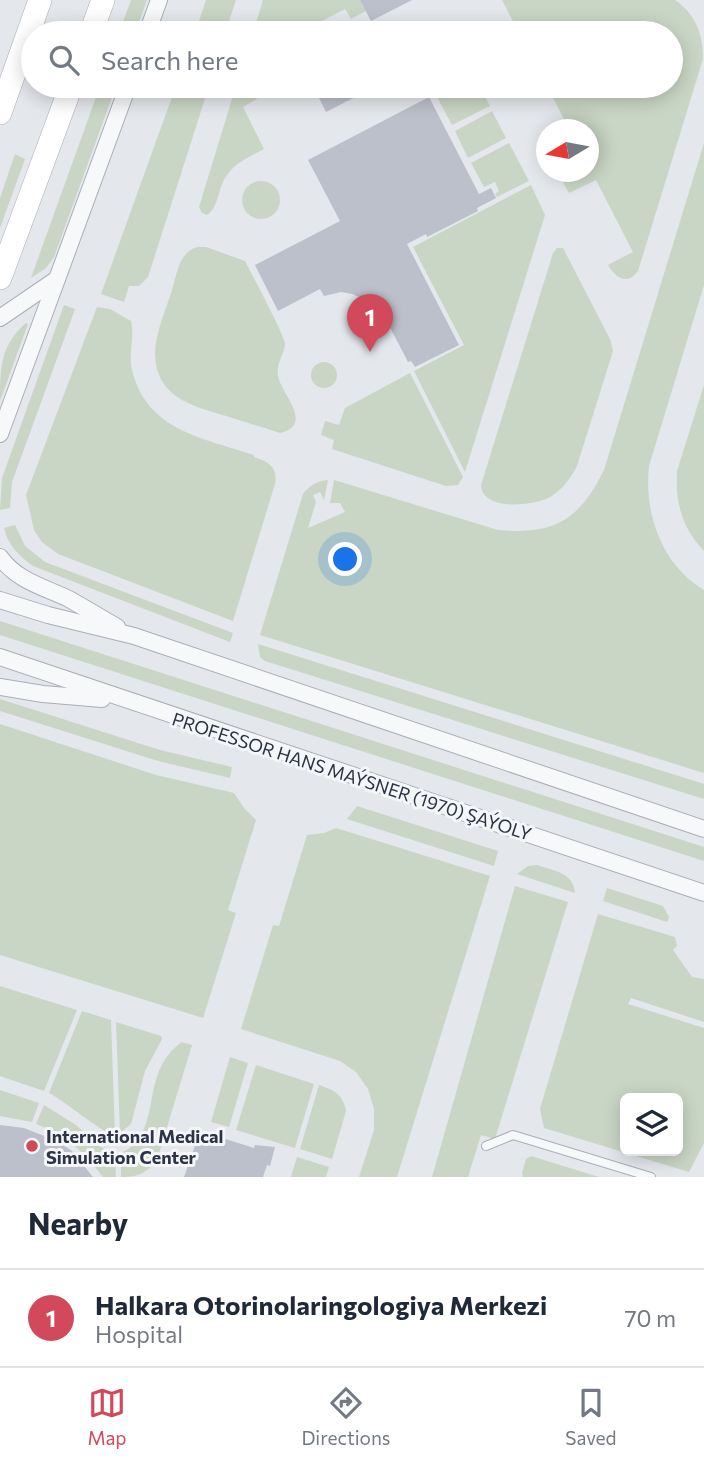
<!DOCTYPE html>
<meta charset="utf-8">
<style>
body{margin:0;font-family:Commissioner,sans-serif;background:#f6f6f7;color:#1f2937}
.controls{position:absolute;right:21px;bottom:21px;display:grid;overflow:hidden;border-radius:10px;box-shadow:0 4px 18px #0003}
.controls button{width:63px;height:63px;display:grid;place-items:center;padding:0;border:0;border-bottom:2px solid #e0e1e3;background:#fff;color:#1f2937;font:35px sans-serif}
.compass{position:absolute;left:536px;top:119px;width:63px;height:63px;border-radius:50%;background:#fff;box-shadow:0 4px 18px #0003;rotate:260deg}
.you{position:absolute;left:346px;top:560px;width:24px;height:24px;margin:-18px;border:5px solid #fff;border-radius:50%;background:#1a73e8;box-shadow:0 0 0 10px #1a73e833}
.badge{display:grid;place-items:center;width:46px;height:46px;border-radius:50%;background:#d1495b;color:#fff;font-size:23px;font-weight:700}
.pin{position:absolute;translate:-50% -58px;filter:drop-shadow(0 2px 4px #0008)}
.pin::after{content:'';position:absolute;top:37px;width:24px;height:21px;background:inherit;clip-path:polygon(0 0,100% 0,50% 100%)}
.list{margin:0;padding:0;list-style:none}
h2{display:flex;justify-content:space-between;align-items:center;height:91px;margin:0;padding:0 28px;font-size:30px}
h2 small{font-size:23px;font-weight:400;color:#747a83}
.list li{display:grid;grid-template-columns:46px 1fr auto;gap:21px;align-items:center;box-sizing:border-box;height:98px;padding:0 28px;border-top:2px solid #e0e1e3}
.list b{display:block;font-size:26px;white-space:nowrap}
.list p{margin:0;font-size:23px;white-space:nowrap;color:#747a83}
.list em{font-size:23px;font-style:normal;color:#747a83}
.icon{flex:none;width:38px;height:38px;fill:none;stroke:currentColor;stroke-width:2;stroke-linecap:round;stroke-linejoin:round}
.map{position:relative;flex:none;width:704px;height:1177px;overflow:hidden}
.search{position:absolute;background:#fff;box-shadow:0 4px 18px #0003;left:21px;right:21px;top:21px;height:77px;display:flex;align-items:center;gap:18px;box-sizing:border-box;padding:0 24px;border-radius:38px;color:#747a83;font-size:26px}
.sheet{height:189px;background:#fff}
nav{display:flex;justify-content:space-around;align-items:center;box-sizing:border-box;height:98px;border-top:2px solid #e0e1e3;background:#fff;font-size:19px;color:#747a83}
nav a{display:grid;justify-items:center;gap:4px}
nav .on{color:#d1495b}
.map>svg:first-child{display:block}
.green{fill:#c9d6c5;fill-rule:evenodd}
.building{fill:#bbc0ca}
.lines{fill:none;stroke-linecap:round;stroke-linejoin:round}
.service-casing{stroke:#a9aeb7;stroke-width:10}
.minor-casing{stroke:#a9aeb7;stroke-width:18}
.secondary-casing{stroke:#a9aeb7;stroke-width:24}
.service{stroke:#f7f8fa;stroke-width:8}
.minor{stroke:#f7f8fa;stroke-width:16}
.secondary{stroke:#fff;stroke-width:23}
.poi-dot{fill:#d1495b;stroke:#f4f6f9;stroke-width:2.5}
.labels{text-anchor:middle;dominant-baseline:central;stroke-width:6;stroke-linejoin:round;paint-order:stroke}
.street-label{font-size:18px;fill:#2b3445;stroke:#f4f6f9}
.poi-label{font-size:18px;font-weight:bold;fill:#2b3445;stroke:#f4f6f9;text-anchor:start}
</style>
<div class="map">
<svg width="704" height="1177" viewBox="0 0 704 1177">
<rect width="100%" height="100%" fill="#e4e7ec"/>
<g class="green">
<path d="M131,0H147L135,33H119Z"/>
<path d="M206,0H236L225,33H195Z"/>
<path d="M263,0H360L366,11L351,19L345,9L320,22L325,31L321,33H253Z"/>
<path d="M502,0H675C696,15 703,34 703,59L638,271C627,286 616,278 608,265L633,252L596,180L569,193L557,172H588V130L569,129L547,86H671V33H519Z"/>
<path d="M100,86H116L54,257L46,268L31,278Z"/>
<path d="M176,86H209L148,277L139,286H129L124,302L101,294Z"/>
<path d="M236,86H249L257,99L243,107L264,149C251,156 236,162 227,175C218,186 219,208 207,215L202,213L199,207Z"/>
<path d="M453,86H479L490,106L452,125L437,97Z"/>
<path d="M492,111L506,138L468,158L455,131Z"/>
<path d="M509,143L529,181L497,197L495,194L499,191L495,182L484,187L471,163Z"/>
<path d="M704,143V285L649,466C644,513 661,564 704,590V773L260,635L303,494C310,485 317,481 328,480L324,500L320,492L313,495L316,502L308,528L345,512L340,503H330L334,480L498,530C555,535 579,520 604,470Z"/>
<path d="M15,154L25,159L0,228V198Z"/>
<circle cx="261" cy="200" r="19"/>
<path d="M531,185L545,215L465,472L414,371L464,345L413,247Z"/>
<path d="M198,247H206L245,261C251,273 285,336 285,344C284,355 276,363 278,376C281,394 315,424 280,433C261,427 242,421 223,415C189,405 155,396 155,352C156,332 166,309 172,290C177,274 179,251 198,247Z"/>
<path d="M557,248H563L610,339L613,351L577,466C571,478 563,488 552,496C536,506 482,512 481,485L553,253Z"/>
<path d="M64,305L75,309L12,482L10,508L0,510L2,478Z"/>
<path d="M97,307L110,309L131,321C135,337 128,353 132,370C147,431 203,438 254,455V457C269,462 278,467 275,484L233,621L58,554L42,542L34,530L26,495Z"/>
<path d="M26,323L28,324L0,401C0,368 0,346 26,323Z"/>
<circle cx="324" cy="375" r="13"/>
<path d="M410,373L463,477L458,485L446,486L332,449L334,440L321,435L325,421L339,425L345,408Z"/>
<path d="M704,385V551C682,528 675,502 677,471Z"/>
<path d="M15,525L25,546L45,562L233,633L230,642L33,566C19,556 8,545 4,528Z"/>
<path d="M0,621L704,847V861L0,635Z"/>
<path d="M258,644L704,784V799L265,661L260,657Z"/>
<path d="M0,699L160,750L232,767L230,778L158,761L0,711Z"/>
<path d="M0,724L156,775L234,793L244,808L256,820L228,910L236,913L203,1018L0,955Z"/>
<path d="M357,806L498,851L494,866L347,819Z"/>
<path d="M336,828L490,876L397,1177H359L374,1130V1109L368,1089L356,1072L340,1061L241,1029L273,925L279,926L307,835L324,833Z"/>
<path d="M537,865C554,871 573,872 575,893L517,874L528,866Z"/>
<path d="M515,886L568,902L495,1139L481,1135L468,1177H432Z"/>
<path d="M607,888L663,906L669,917L667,922L603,901Z"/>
<path d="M598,914L675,937L677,946L673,950L692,977L704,979V1022L631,998L628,1004L704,1028V1143L689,1172L544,1128L540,1109ZM678,1098V1151H625V1098Z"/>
<path d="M0,986L77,1010L44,1091L0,1076Z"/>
<path d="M82,1011L111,1020L115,1135C103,1134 65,1101 49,1093Z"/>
<path d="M116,1022L161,1036L162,1039L145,1071L131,1124L120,1133Z"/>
<path d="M182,1042L192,1045L157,1160C146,1173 139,1177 121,1177V1153C165,1134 137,1073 182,1042Z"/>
<path d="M230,1057L248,1063L229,1127L211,1122Z"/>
<path d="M256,1065L314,1084L295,1148L236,1130Z"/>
<path d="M319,1085C335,1090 343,1095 346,1111L332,1159L300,1149Z"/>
<path d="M0,1090L39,1103L32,1122L0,1116Z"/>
<path d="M44,1105L76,1125L99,1146L115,1154L116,1177H103C84,1152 66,1135 36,1124Z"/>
<path d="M531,1156L599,1177H523L522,1173L526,1159Z"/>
<path d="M297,1157L329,1167L326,1177H291Z"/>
</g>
<g class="building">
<path d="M360,0H412L371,21Z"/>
<path d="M313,86H377L326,112Z"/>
<path d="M429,97L479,194L491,188L496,198L477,208L478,211L427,237L426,234L407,244L459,345L415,367L411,361L408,362L381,310L374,313L363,299L352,294L341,292L324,296L320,289L278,311L255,265L340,221L308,160Z"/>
<path d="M0,1125L24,1128L57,1141L72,1151L93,1177H0Z"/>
<path d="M200,1131L254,1148L255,1145L275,1147L270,1166L267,1165L263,1177H184Z"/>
</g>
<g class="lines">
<defs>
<path id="service" d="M486,1146L513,1135L651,1177"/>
<g id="minor">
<path d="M147,33L159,0"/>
<path d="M0,318L57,279"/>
<path d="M0,434L128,86"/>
<path d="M0,557C17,581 44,587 69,599C85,608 101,618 117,627"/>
<path d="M0,600L48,615L134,636L704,829"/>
<path d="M0,657L704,893"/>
<path d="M0,687L43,694L102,699"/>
</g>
<g id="secondary">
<path d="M91,33L103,0"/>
<path d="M0,113L40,0"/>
<path d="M0,278L71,86"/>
</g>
</defs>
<use href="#service" class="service-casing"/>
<use href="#minor" class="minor-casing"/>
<use href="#secondary" class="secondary-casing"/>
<use href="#service" class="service"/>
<use href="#minor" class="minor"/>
<use href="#secondary" class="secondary"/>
</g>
<circle class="poi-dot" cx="32" cy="1146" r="7"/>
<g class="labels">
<g class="street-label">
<text transform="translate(352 776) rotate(18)">PROFESSOR HANS MAÝSNER (1970) ŞAÝOLY</text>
</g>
<g class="poi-label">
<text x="46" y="1136">International Medical<tspan x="46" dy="21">Simulation Center</tspan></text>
</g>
</g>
</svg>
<div class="controls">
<button><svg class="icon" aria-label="layers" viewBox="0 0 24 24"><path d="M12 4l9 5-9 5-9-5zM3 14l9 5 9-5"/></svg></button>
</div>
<svg class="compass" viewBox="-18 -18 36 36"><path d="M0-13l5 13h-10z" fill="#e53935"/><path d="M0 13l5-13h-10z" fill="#747a83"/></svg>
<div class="you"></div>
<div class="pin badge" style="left:370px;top:352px">1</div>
<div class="search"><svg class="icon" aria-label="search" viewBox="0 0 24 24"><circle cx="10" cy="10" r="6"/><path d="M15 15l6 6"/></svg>Search here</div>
</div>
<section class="sheet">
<h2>Nearby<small></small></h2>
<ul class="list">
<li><span class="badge">1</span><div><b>Halkara Otorinolaringologiya Merkezi</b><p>Hospital</p></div><em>70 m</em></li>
</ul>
</section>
<nav>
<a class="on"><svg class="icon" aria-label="map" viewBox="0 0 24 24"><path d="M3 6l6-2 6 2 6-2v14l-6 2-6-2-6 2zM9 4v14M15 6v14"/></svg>Map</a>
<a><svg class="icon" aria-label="directions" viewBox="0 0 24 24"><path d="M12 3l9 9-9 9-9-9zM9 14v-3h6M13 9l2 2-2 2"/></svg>Directions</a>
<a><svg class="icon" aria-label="saved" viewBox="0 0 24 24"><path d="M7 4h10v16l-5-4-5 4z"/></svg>Saved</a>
</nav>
